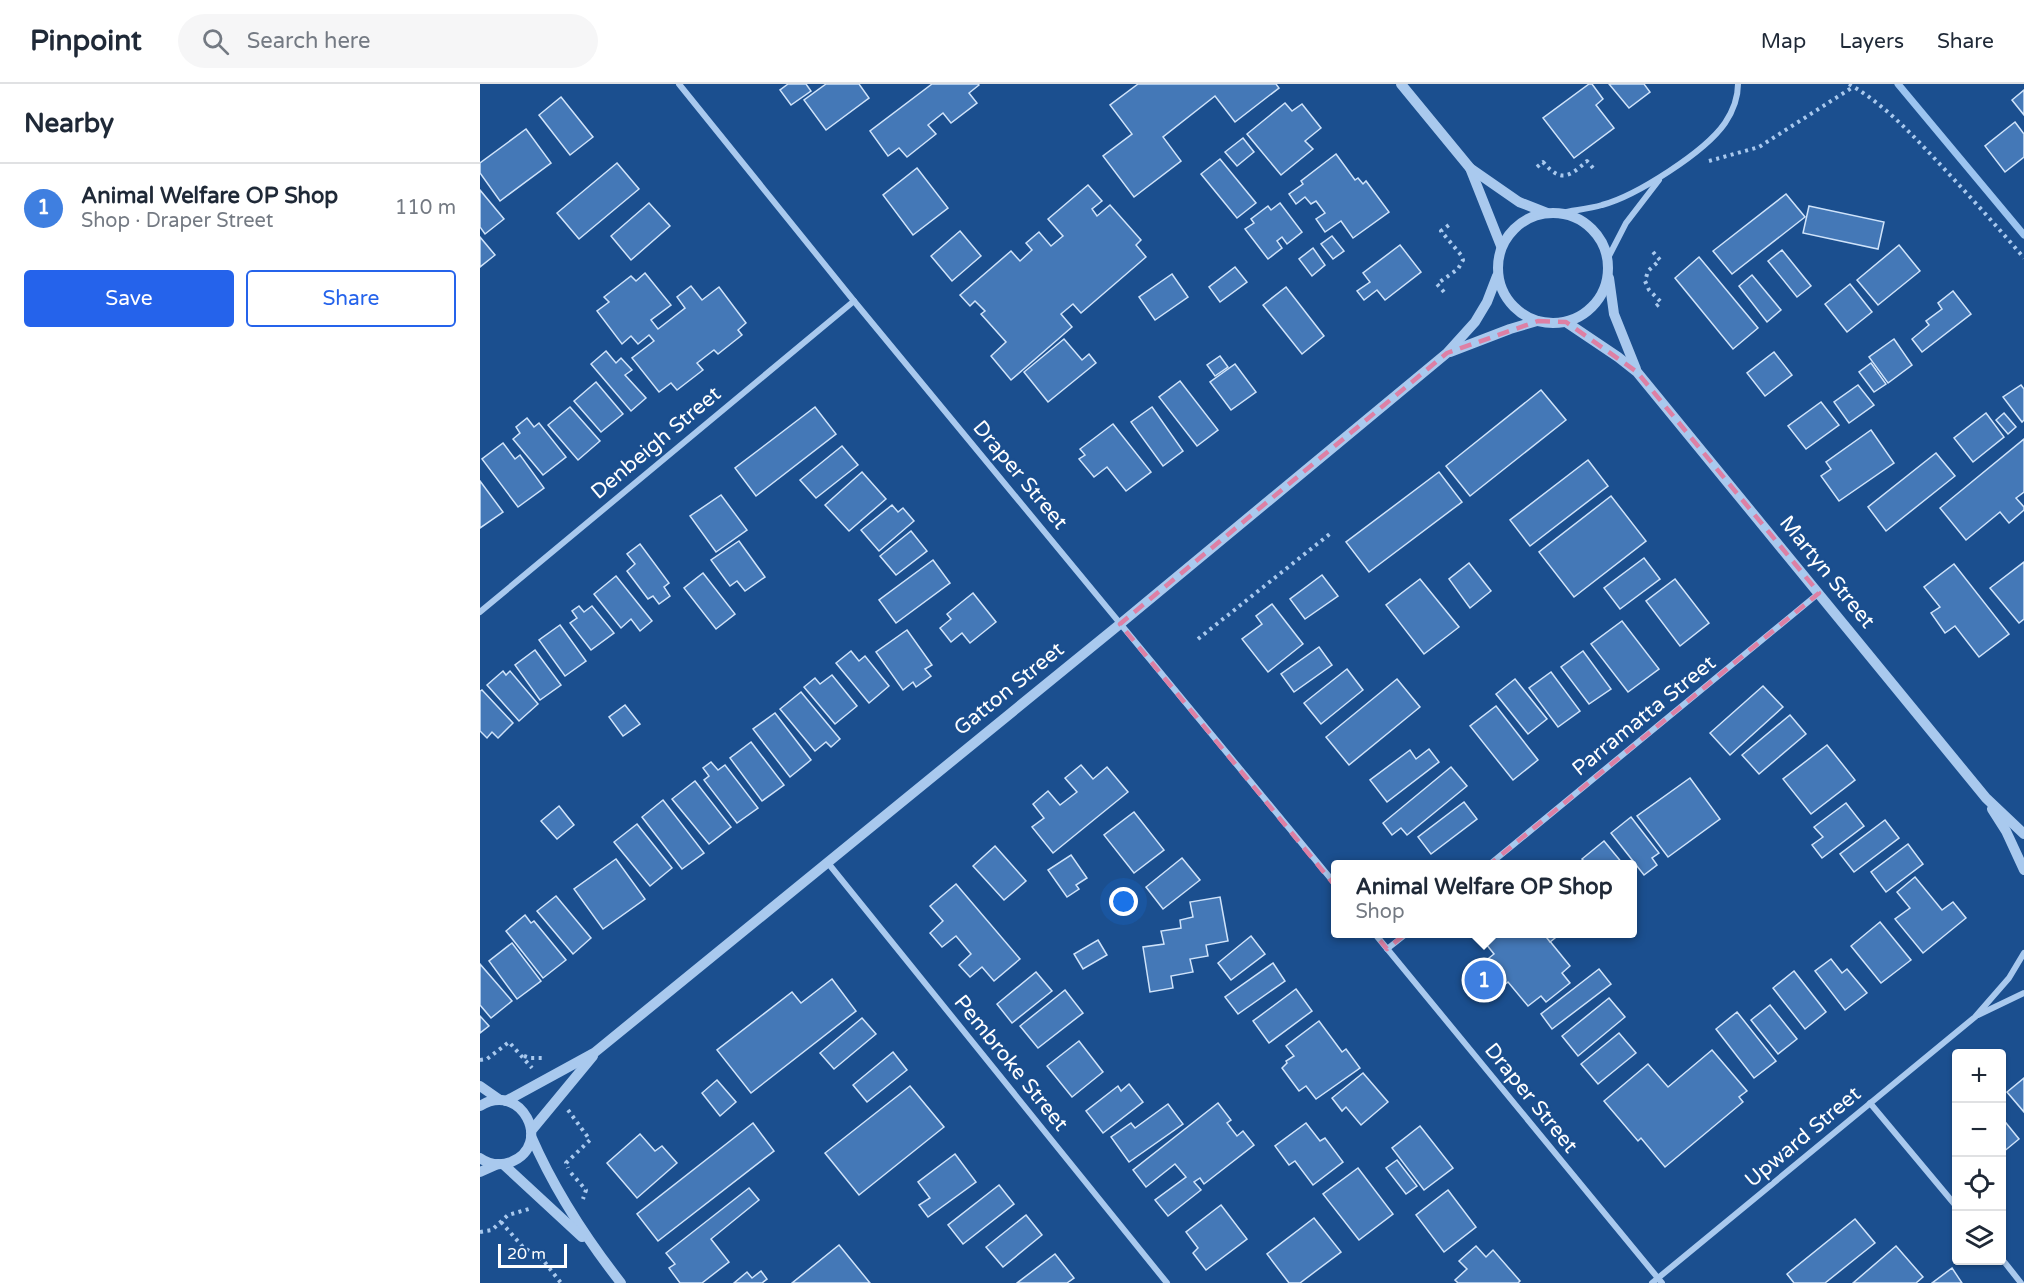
<!DOCTYPE html>
<meta charset="utf-8">
<style>
body{margin:0;font-family:"Varela Round",sans-serif;background:#f6f6f7;color:#1f2937}
.controls{position:absolute;right:18px;bottom:18px;display:grid;overflow:hidden;border-radius:6px;box-shadow:0 2px 4px #0004}
.controls button{width:54px;height:54px;display:grid;place-items:center;padding:0;border:0;border-bottom:2px solid #e0e1e3;background:#fff;color:#1f2937;font:30px sans-serif}
.scale{position:absolute;left:18px;bottom:15px;width:69px;box-sizing:border-box;padding-left:6px;border:3px solid #fff;border-top:0;font-size:16px;line-height:21px;white-space:nowrap;color:#fff;-webkit-text-stroke:4px #1b4f8f;paint-order:stroke}
.you{position:absolute;left:644px;top:818px;width:21px;height:21px;margin:-15px;border:4px solid #fff;border-radius:50%;background:#1a73e8;box-shadow:0 0 0 9px #1a73e833}
.badge{display:grid;place-items:center;width:39px;height:39px;border-radius:50%;background:#2563eb;color:#fff;font-size:20px;font-weight:700}
.pin{position:absolute;translate:-50% -50%;border:3px solid #fff;box-shadow:0 2px 6px #0006}
.popup{position:absolute;left:851px;top:776px;width:306px;height:78px;box-sizing:border-box;display:grid;place-content:center;border-radius:6px;background:#fff;filter:drop-shadow(0 2px 4px #0005);font-size:20px;white-space:nowrap;color:#747a83}
.popup b{font-size:22px;color:#1f2937}
.popup::after{content:'';position:absolute;left:50%;top:100%;margin-left:-12px;border:12px solid transparent;border-top-color:#fff}
.list{margin:0;padding:0;list-style:none}
h2{display:flex;justify-content:space-between;align-items:center;height:78px;margin:0;padding:0 24px;font-size:26px}
h2 small{font-size:20px;font-weight:400;color:#747a83}
.list li{display:grid;grid-template-columns:39px 1fr auto;gap:18px;align-items:center;box-sizing:border-box;height:90px;padding:0 24px;border-top:2px solid #e0e1e3}
.list b{display:block;font-size:22px;white-space:nowrap}
.list p{margin:0;font-size:20px;white-space:nowrap;color:#747a83}
.list em{font-size:20px;font-style:normal;color:#747a83}
.actions{display:flex;gap:12px;padding:18px 24px}
.actions a{flex:1;padding:14px 0;border:2px solid #2563eb;border-radius:6px;text-align:center;font-size:21px;color:#2563eb}
.actions .main{background:#2563eb;color:#fff}
.icon{flex:none;width:33px;height:33px;fill:none;stroke:currentColor;stroke-width:2;stroke-linecap:round;stroke-linejoin:round}
.map{position:relative;flex:none;width:1544px;height:1199px;overflow:hidden}
header{display:flex;align-items:center;gap:36px;box-sizing:border-box;height:84px;padding:0 30px;background:#fff;border-bottom:2px solid #e0e1e3}
header strong{font-size:28px}
nav{display:flex;gap:33px;margin-inline-start:auto;font-size:21px}
.search{width:420px;height:54px;background:#f6f6f7;display:flex;align-items:center;gap:15px;box-sizing:border-box;padding:0 21px;border-radius:33px;color:#747a83;font-size:22px}
main{display:flex}
aside{flex:1;background:#fff}
.map>svg:first-child{display:block}
.lines{fill:none;stroke-linecap:round;stroke-linejoin:round}
.stream{stroke:#9cc4f0;stroke-width:7}
.building{fill:#4478b7;stroke:#cfe3fa;stroke-width:1.5}
.path{stroke:#a9c9ee;stroke-width:4;stroke-dasharray:3 4.5;stroke-linecap:butt}
.minor{stroke:#a9c9ee;stroke-width:6}
.tertiary{stroke:#a9c9ee;stroke-width:10}
.marked{fill:none;stroke:#dd80a5;stroke-width:4.5;stroke-dasharray:12 8;stroke-linejoin:round}
.labels{text-anchor:middle;dominant-baseline:central;stroke-width:4.5;stroke-linejoin:round;paint-order:stroke}
.street-label{font-size:21px;fill:#fff;stroke:#1b4f8f}
</style>
<header>
<strong>Pinpoint</strong>
<div class="search"><svg class="icon" aria-label="search" viewBox="0 0 24 24"><circle cx="10" cy="10" r="6"/><path d="M15 15l6 6"/></svg>Search here</div>
<nav><a>Map</a><a>Layers</a><a>Share</a></nav>
</header>
<main>
<aside>
<h2>Nearby<small></small></h2>
<ul class="list">
<li><span class="badge" style="background:#3f7fe0">1</span><div><b>Animal Welfare OP Shop</b><p>Shop · Draper Street</p></div><em>110 m</em></li>
</ul>
<div class="actions"><a class="main">Save</a><a>Share</a></div>
</aside>
<div class="map">
<svg width="1544" height="1199" viewBox="0 0 1544 1199">
<rect width="100%" height="100%" fill="#1b4f8f"/>
<g class="lines">
<path class="stream" d="M1418,0L1544,151"/>
</g>
<g class="building">
<path d="M308,0H326L331,7L311,21L300,6Z"/>
<path d="M346,0H379L389,14L346,46L324,16Z"/>
<path d="M452,0H498L499,1L489,9L497,19L471,39L463,29L448,41L456,50L427,73L419,64L408,72L390,47Z"/>
<path d="M658,0H796L799,4L755,38L735,12L683,53L701,77L654,113L623,72L652,50L630,21Z"/>
<path d="M1109,0H1112L1123,15L1116,21L1134,44L1094,74L1063,34Z"/>
<path d="M1129,0H1164L1170,8L1149,24Z"/>
<path d="M1544,6V31L1532,16Z"/>
<path d="M81,13L113,53L90,71L59,31Z"/>
<path d="M805,19L812,27L822,20L841,44L825,57L833,65L801,91L767,50Z"/>
<path d="M1535,38L1544,50V73L1525,88L1505,62Z"/>
<path d="M46,45L71,79L20,117L0,89V79Z"/>
<path d="M763,54L774,68L757,82L745,68Z"/>
<path d="M856,70L875,96L878,94L883,100L886,97L909,128L873,154L861,137L845,148L836,135L845,129L836,117L831,120L825,113L816,120L809,110L823,100L821,97Z"/>
<path d="M740,75L776,119L757,134L721,90Z"/>
<path d="M137,79L159,105L99,155L77,129Z"/>
<path d="M437,84L468,124L433,151L403,111Z"/>
<path d="M608,101L622,117L612,125L617,132L630,121L661,156L656,161L666,173L601,229L593,220L581,230L592,243L531,296L511,272L526,258L501,230L505,227L495,217L490,222L480,211L531,167L540,177L552,166L546,159L559,148L571,162L583,152L568,135Z"/>
<path d="M0,106L24,135L5,150L0,143Z"/>
<path d="M1306,110L1325,133L1252,190L1233,167Z"/>
<path d="M169,119L190,142L151,176L131,152Z"/>
<path d="M800,119L822,148L807,160L802,153L797,157L802,164L788,175L765,145L774,139L771,135L788,122L791,126Z"/>
<path d="M1329,122L1404,138L1398,165L1323,149Z"/>
<path d="M480,147L501,172L472,197L451,172Z"/>
<path d="M852,152L864,167L853,175L841,160Z"/>
<path d="M0,153L15,171L0,183Z"/>
<path d="M920,161L941,188L905,216L897,206L884,216L877,207L890,198L883,189Z"/>
<path d="M1419,161L1440,187L1398,221L1377,196Z"/>
<path d="M833,164L845,181L832,192L819,175Z"/>
<path d="M1302,166L1331,202L1317,213L1288,177Z"/>
<path d="M1219,173L1278,244L1253,265L1195,194Z"/>
<path d="M755,183L767,198L740,218L729,203Z"/>
<path d="M165,189L191,221L171,236L178,245L205,224L197,213L211,202L222,216L239,203L266,239L258,246L262,251L238,270L234,266L217,279L223,286L197,306L191,299L179,308L152,274L174,257L169,251L158,260L151,252L142,260L117,227L129,218L124,213L151,192L156,197Z"/>
<path d="M692,190L708,213L675,236L659,213Z"/>
<path d="M1272,191L1301,226L1287,238L1259,202Z"/>
<path d="M1370,200L1392,228L1367,248L1345,220Z"/>
<path d="M806,203L844,252L822,270L783,221Z"/>
<path d="M1473,207L1491,230L1442,268L1432,255L1449,241L1446,237L1462,225L1458,219Z"/>
<path d="M584,255L602,276L609,270L616,279L568,318L544,288Z"/>
<path d="M1414,255L1432,281L1408,299L1389,273Z"/>
<path d="M126,267L136,279L141,274L152,286L145,291L166,314L151,327L111,280Z"/>
<path d="M1294,268L1312,291L1285,312L1267,289Z"/>
<path d="M740,272L748,283L735,292L727,281Z"/>
<path d="M1391,279L1406,300L1394,308L1379,288Z"/>
<path d="M755,280L776,308L751,326L730,298Z"/>
<path d="M700,297L738,346L717,362L679,313Z"/>
<path d="M116,298L143,330L121,348L94,317Z"/>
<path d="M1378,301L1394,321L1369,339L1354,318Z"/>
<path d="M1541,301L1544,305V336L1542,338L1523,313Z"/>
<path d="M1061,306L1086,336L990,412L966,382Z"/>
<path d="M1341,318L1359,341L1326,365L1308,342Z"/>
<path d="M90,323L120,357L98,376L68,341Z"/>
<path d="M335,323L356,350L276,412L255,384Z"/>
<path d="M672,323L703,367L683,382L651,338Z"/>
<path d="M1506,329L1524,353L1493,378L1474,354Z"/>
<path d="M1524,329L1536,343L1528,350L1516,336Z"/>
<path d="M47,334L54,343L59,339L86,373L63,391L33,355L40,349L36,343Z"/>
<path d="M633,340L671,388L646,407L627,383L614,393L599,375L605,371L600,365Z"/>
<path d="M1391,346L1414,379L1359,417L1341,392L1351,385L1346,378Z"/>
<path d="M1544,355V408L1536,414L1544,423V426L1529,439L1520,428L1486,456L1460,424Z"/>
<path d="M23,359L35,375L40,371L64,404L38,423L2,375Z"/>
<path d="M362,362L378,381L336,414L320,396Z"/>
<path d="M1456,369L1475,392L1406,447L1388,423Z"/>
<path d="M1108,376L1128,402L1050,462L1030,436Z"/>
<path d="M382,388L406,415L369,447L345,421Z"/>
<path d="M959,388L982,418L889,488L866,458Z"/>
<path d="M0,397L23,428L0,444Z"/>
<path d="M241,411L267,446L236,468L210,432Z"/>
<path d="M1131,412L1166,457L1094,513L1059,468Z"/>
<path d="M412,421L418,428L423,424L434,437L399,467L381,446Z"/>
<path d="M431,447L447,467L416,491L400,472Z"/>
<path d="M259,457L285,493L265,507L257,497L250,502L231,476Z"/>
<path d="M160,460L189,499L184,503L190,512L179,520L173,512L168,515L147,487L155,480L147,470Z"/>
<path d="M1164,474L1180,495L1140,525L1124,504Z"/>
<path d="M453,476L470,499L416,539L399,516Z"/>
<path d="M1544,478V535L1539,539L1510,504Z"/>
<path d="M989,479L1011,507L990,524L969,495Z"/>
<path d="M1474,480L1529,550L1499,573L1475,542L1465,549L1451,529L1460,523L1444,503Z"/>
<path d="M223,489L255,530L236,545L204,504Z"/>
<path d="M842,491L858,512L825,535L810,515Z"/>
<path d="M136,492L172,537L160,547L151,535L141,544L114,510Z"/>
<path d="M940,495L979,543L944,570L906,521Z"/>
<path d="M1195,495L1229,539L1200,562L1166,517Z"/>
<path d="M493,509L516,538L490,559L482,549L471,558L460,544L471,535L467,530Z"/>
<path d="M792,520L823,560L788,588L762,555L782,540L776,532Z"/>
<path d="M99,522L104,528L112,522L134,549L111,566L90,539L97,534L92,527Z"/>
<path d="M1142,537L1179,585L1148,608L1111,560Z"/>
<path d="M80,541L106,577L85,592L59,556Z"/>
<path d="M427,546L452,581L445,585L451,592L436,603L433,598L423,606L396,568Z"/>
<path d="M839,563L852,581L814,608L801,590Z"/>
<path d="M55,566L81,601L60,616L35,581Z"/>
<path d="M371,567L379,577L385,572L409,602L389,619L356,579Z"/>
<path d="M1103,567L1131,605L1109,620L1081,583Z"/>
<path d="M867,585L883,606L841,640L824,619Z"/>
<path d="M23,587L26,591L30,587L58,620L39,637L7,601Z"/>
<path d="M1071,588L1100,627L1078,643L1049,604Z"/>
<path d="M352,591L377,622L355,640L324,603L335,594L340,600Z"/>
<path d="M917,595L940,623L869,681L846,653Z"/>
<path d="M1035,595L1067,635L1048,650L1016,610Z"/>
<path d="M1283,602L1303,623L1250,671L1230,649Z"/>
<path d="M2,606L33,639L18,654L12,648L7,654L0,647V607Z"/>
<path d="M321,608L360,655L351,663L346,658L335,667L300,625Z"/>
<path d="M145,621L160,640L143,652L129,633Z"/>
<path d="M1016,622L1058,676L1033,696L990,642Z"/>
<path d="M295,629L331,676L310,693L273,645Z"/>
<path d="M1310,631L1326,650L1279,690L1262,671Z"/>
<path d="M271,658L304,701L282,717L250,674Z"/>
<path d="M1347,661L1375,696L1331,730L1303,695Z"/>
<path d="M949,665L959,678L907,718L890,696L930,666L936,675Z"/>
<path d="M231,678L238,686L245,681L278,724L257,739L224,696L229,692L223,684Z"/>
<path d="M601,681L613,695L627,683L648,708L573,769L552,743L564,734L553,720L568,707L580,721L597,708L585,694Z"/>
<path d="M971,683L987,702L927,751L921,744L912,751L903,739Z"/>
<path d="M1210,694L1240,735L1188,773L1157,732Z"/>
<path d="M215,697L251,743L229,760L192,715Z"/>
<path d="M183,716L224,769L202,785L162,733Z"/>
<path d="M984,718L997,735L951,770L938,753Z"/>
<path d="M1366,719L1384,742L1342,774L1332,761L1343,753L1334,743Z"/>
<path d="M79,722L94,741L77,755L61,737Z"/>
<path d="M654,728L684,766L654,789L624,751Z"/>
<path d="M1151,733L1179,769L1172,774L1177,781L1164,791L1131,749Z"/>
<path d="M1405,736L1419,754L1374,788L1360,770Z"/>
<path d="M157,740L192,784L170,802L134,758Z"/>
<path d="M1124,757L1143,780H1107L1102,775Z"/>
<path d="M1428,760L1443,780L1406,808L1391,788Z"/>
<path d="M515,762L546,797L524,816L493,782Z"/>
<path d="M591,771L607,794L596,801L599,805L587,813L568,786Z"/>
<path d="M702,774L720,796L683,825L666,803Z"/>
<path d="M136,775L165,815L123,845L94,805Z"/>
<path d="M1435,793L1462,826L1473,818L1486,834L1443,869L1415,835L1430,824L1417,808Z"/>
<path d="M476,800L540,875L514,897L502,883L490,893L479,881L491,870L476,852L462,863L450,849L463,837L450,822Z"/>
<path d="M76,812L111,854L93,870L57,827Z"/>
<path d="M740,813L748,857L726,861L728,872L710,875L713,888L691,892L693,904L670,908L663,863L684,860L681,847L701,844L700,836L713,833L710,818Z"/>
<path d="M45,831L51,839L54,837L86,876L63,894L26,847Z"/>
<path d="M1400,838L1431,876L1401,899L1371,862Z"/>
<path d="M998,850H1064L1090,882L1082,889L1090,899L1066,918L1061,912L1048,922L1028,898L1008,914L989,890L1014,870Z"/>
<path d="M1064,850H1080L1070,858Z"/>
<path d="M771,852L785,870L751,896L738,879Z"/>
<path d="M618,856L627,871L603,885L594,870Z"/>
<path d="M32,859L61,897L37,915L9,877Z"/>
<path d="M1351,875L1362,889L1367,885L1387,909L1365,926L1335,887Z"/>
<path d="M793,879L805,897L758,930L745,913Z"/>
<path d="M0,880L32,917L11,934L0,921Z"/>
<path d="M1119,885L1131,900L1072,945L1061,930Z"/>
<path d="M1314,887L1346,928L1325,945L1293,904Z"/>
<path d="M556,888L572,907L532,939L517,920Z"/>
<path d="M352,895L376,927L271,1009L237,966L312,908L321,919Z"/>
<path d="M816,905L832,927L789,959L773,937Z"/>
<path d="M585,906L603,929L558,964L540,942Z"/>
<path d="M1129,914L1145,933L1098,972L1082,952Z"/>
<path d="M1290,921L1317,955L1298,970L1271,936Z"/>
<path d="M1257,928L1296,977L1274,994L1236,945Z"/>
<path d="M0,932L9,942L0,949Z"/>
<path d="M382,934L396,950L354,985L340,969Z"/>
<path d="M839,937L862,968L866,965L880,984L836,1015L826,1002L819,1007L802,984L807,979L806,977L814,972L806,962Z"/>
<path d="M1139,949L1156,969L1118,1000L1101,980Z"/>
<path d="M599,957L623,988L592,1013L567,982Z"/>
<path d="M1232,966L1267,1007L1259,1013L1263,1018L1185,1083L1161,1054L1158,1057L1124,1017L1168,980L1188,1003Z"/>
<path d="M413,968L427,986L387,1018L373,1001Z"/>
<path d="M883,989L908,1018L881,1041L866,1023L862,1027L852,1014Z"/>
<path d="M1544,994V1028L1527,1008Z"/>
<path d="M237,996L256,1018L240,1032L222,1009Z"/>
<path d="M649,1000L663,1018L623,1049L606,1027L638,1002L641,1007Z"/>
<path d="M430,1002L464,1043L379,1111L345,1069Z"/>
<path d="M738,1019L751,1036L747,1039L757,1052L763,1047L774,1061L724,1100L720,1094L714,1098L721,1106L688,1132L675,1116L706,1093L695,1080L666,1103L653,1086Z"/>
<path d="M688,1020L703,1040L649,1078L631,1053L651,1039L655,1044Z"/>
<path d="M1522,1034L1539,1055L1522,1069Z"/>
<path d="M273,1039L294,1067L178,1157L157,1130Z"/>
<path d="M826,1039L840,1057L845,1054L863,1078L833,1101L815,1077L809,1081L795,1062Z"/>
<path d="M940,1042L973,1084L944,1106L912,1064Z"/>
<path d="M160,1050L175,1067L182,1062L197,1079L157,1114L127,1079Z"/>
<path d="M475,1070L496,1098L448,1133L439,1121L450,1114L438,1098Z"/>
<path d="M917,1076L937,1102L926,1110L906,1084Z"/>
<path d="M878,1084L913,1130L879,1156L843,1110Z"/>
<path d="M519,1101L534,1120L483,1160L468,1141Z"/>
<path d="M269,1104L279,1116L231,1155L249,1178L222,1199H200L189,1184L195,1180L186,1169Z"/>
<path d="M968,1106L996,1143L964,1168L936,1131Z"/>
<path d="M741,1121L767,1155L726,1186L713,1169L718,1164L706,1148Z"/>
<path d="M546,1131L562,1151L523,1183L506,1163Z"/>
<path d="M834,1134L861,1168L820,1199H809L787,1170Z"/>
<path d="M1375,1135L1395,1159L1345,1199H1314L1307,1190Z"/>
<path d="M359,1161L390,1199H312Z"/>
<path d="M996,1162L1006,1173L1013,1166L1040,1197L1038,1199H978L975,1196L987,1185L979,1177Z"/>
<path d="M1416,1162L1443,1193L1436,1199H1373Z"/>
<path d="M575,1170L594,1194L587,1199H537Z"/>
<path d="M1472,1184L1482,1199H1452Z"/>
<path d="M281,1187L287,1195L282,1199H254L267,1188L272,1194Z"/>
</g>
<g class="lines">
<g class="path">
<path d="M1369,0C1402,19 1429,47 1455,75C1485,107 1515,140 1544,174"/>
<path d="M1229,77L1279,63L1373,3"/>
<path d="M1057,83L1063,78C1081,99 1089,93 1107,77L1113,84"/>
<path d="M1173,168L1180,176L1168,187L1165,197L1169,206L1181,218L1174,224"/>
<path d="M964,208L957,200L978,185L983,176L981,171L961,147L969,141"/>
<path d="M718,555L851,449"/>
<path d="M44,972L50,974H66"/>
<path d="M0,976L7,975L29,958L52,984"/>
<path d="M88,1026L110,1056L86,1079L88,1084"/>
<path d="M91,1089L106,1106L103,1115"/>
<path d="M21,1138L43,1163L63,1176L81,1199"/>
<path d="M0,1148L12,1146L28,1131L49,1125"/>
</g>
<g class="minor">
<path d="M199,0L374,217L856,801"/>
<path d="M1081,129C1094,126 1109,125 1122,121C1156,112 1225,68 1245,39C1253,27 1258,14 1258,0"/>
<path d="M1128,174L1146,139L1179,96"/>
<path d="M0,528L374,217"/>
<path d="M348,779L687,1199"/>
<path d="M1010,780L1339,509"/>
<path d="M895,850L1182,1199"/>
<path d="M907,865L926,850"/>
<path d="M1498,931L1544,909"/>
<path d="M1390,1019L1476,1122"/>
<path d="M1522,1175L1541,1199"/>
<path d="M1172,1199L1495,933L1529,894L1544,869"/>
</g>
<g class="tertiary">
<path d="M921,0L990,84L1021,162"/>
<path d="M990,84L1039,118L1067,129"/>
<circle cx="1073" cy="184" r="55"/>
<path d="M1129,194L1134,230L1156,285"/>
<path d="M1086,238L1138,273L1157,288L1506,714L1544,750"/>
<path d="M970,268L1030,245L1057,237"/>
<path d="M1512,725L1526,747L1544,786"/>
<path d="M0,1002L20,1016"/>
<path d="M26,1017L114,969L640,540L967,269L995,238L1007,218L1017,192"/>
<path d="M0,1022C41,996 74,1061 31,1078C20,1082 10,1081 0,1074"/>
<path d="M51,1047L113,972"/>
<path d="M51,1052C74,1105 105,1153 141,1199"/>
<path d="M23,1080L102,1153"/>
<path d="M0,1088L18,1080"/>
</g>
</g>
<path class="marked" d="M1058,237L1086,238L1157,288L1339,509L907,865L640,540L967,269Z"/>
<g class="labels">
<g class="street-label">
<text transform="translate(176 359) rotate(-40)">Denbeigh Street</text>
<text transform="translate(540 391) rotate(50)">Draper Street</text>
<text transform="translate(1347 488) rotate(51)">Martyn Street</text>
<text transform="translate(529 605) rotate(-39)">Gatton Street</text>
<text transform="translate(1164 632) rotate(-39)">Parramatta Street</text>
<text transform="translate(531 979) rotate(51)">Pembroke Street</text>
<text transform="translate(1051 1014) rotate(51)">Draper Street</text>
<text transform="translate(1323 1053) rotate(-40)">Upward Street</text>
</g>
</g>
</svg>
<div class="controls">
<button>+</button>
<button>−</button>
<button><svg class="icon" aria-label="locate" viewBox="0 0 24 24"><circle cx="12" cy="12" r="6"/><path d="M12 2v4M12 18v4M2 12h4M18 12h4"/></svg></button>
<button><svg class="icon" aria-label="layers" viewBox="0 0 24 24"><path d="M12 4l9 5-9 5-9-5zM3 14l9 5 9-5"/></svg></button>
</div>
<div class="scale">20 m</div>
<div class="you"></div>
<div class="pin badge" style="left:1004px;top:896px;background:#3f7fe0">1</div>
<div class="popup"><b>Animal Welfare OP Shop</b>Shop</div>
</div>
</main>
